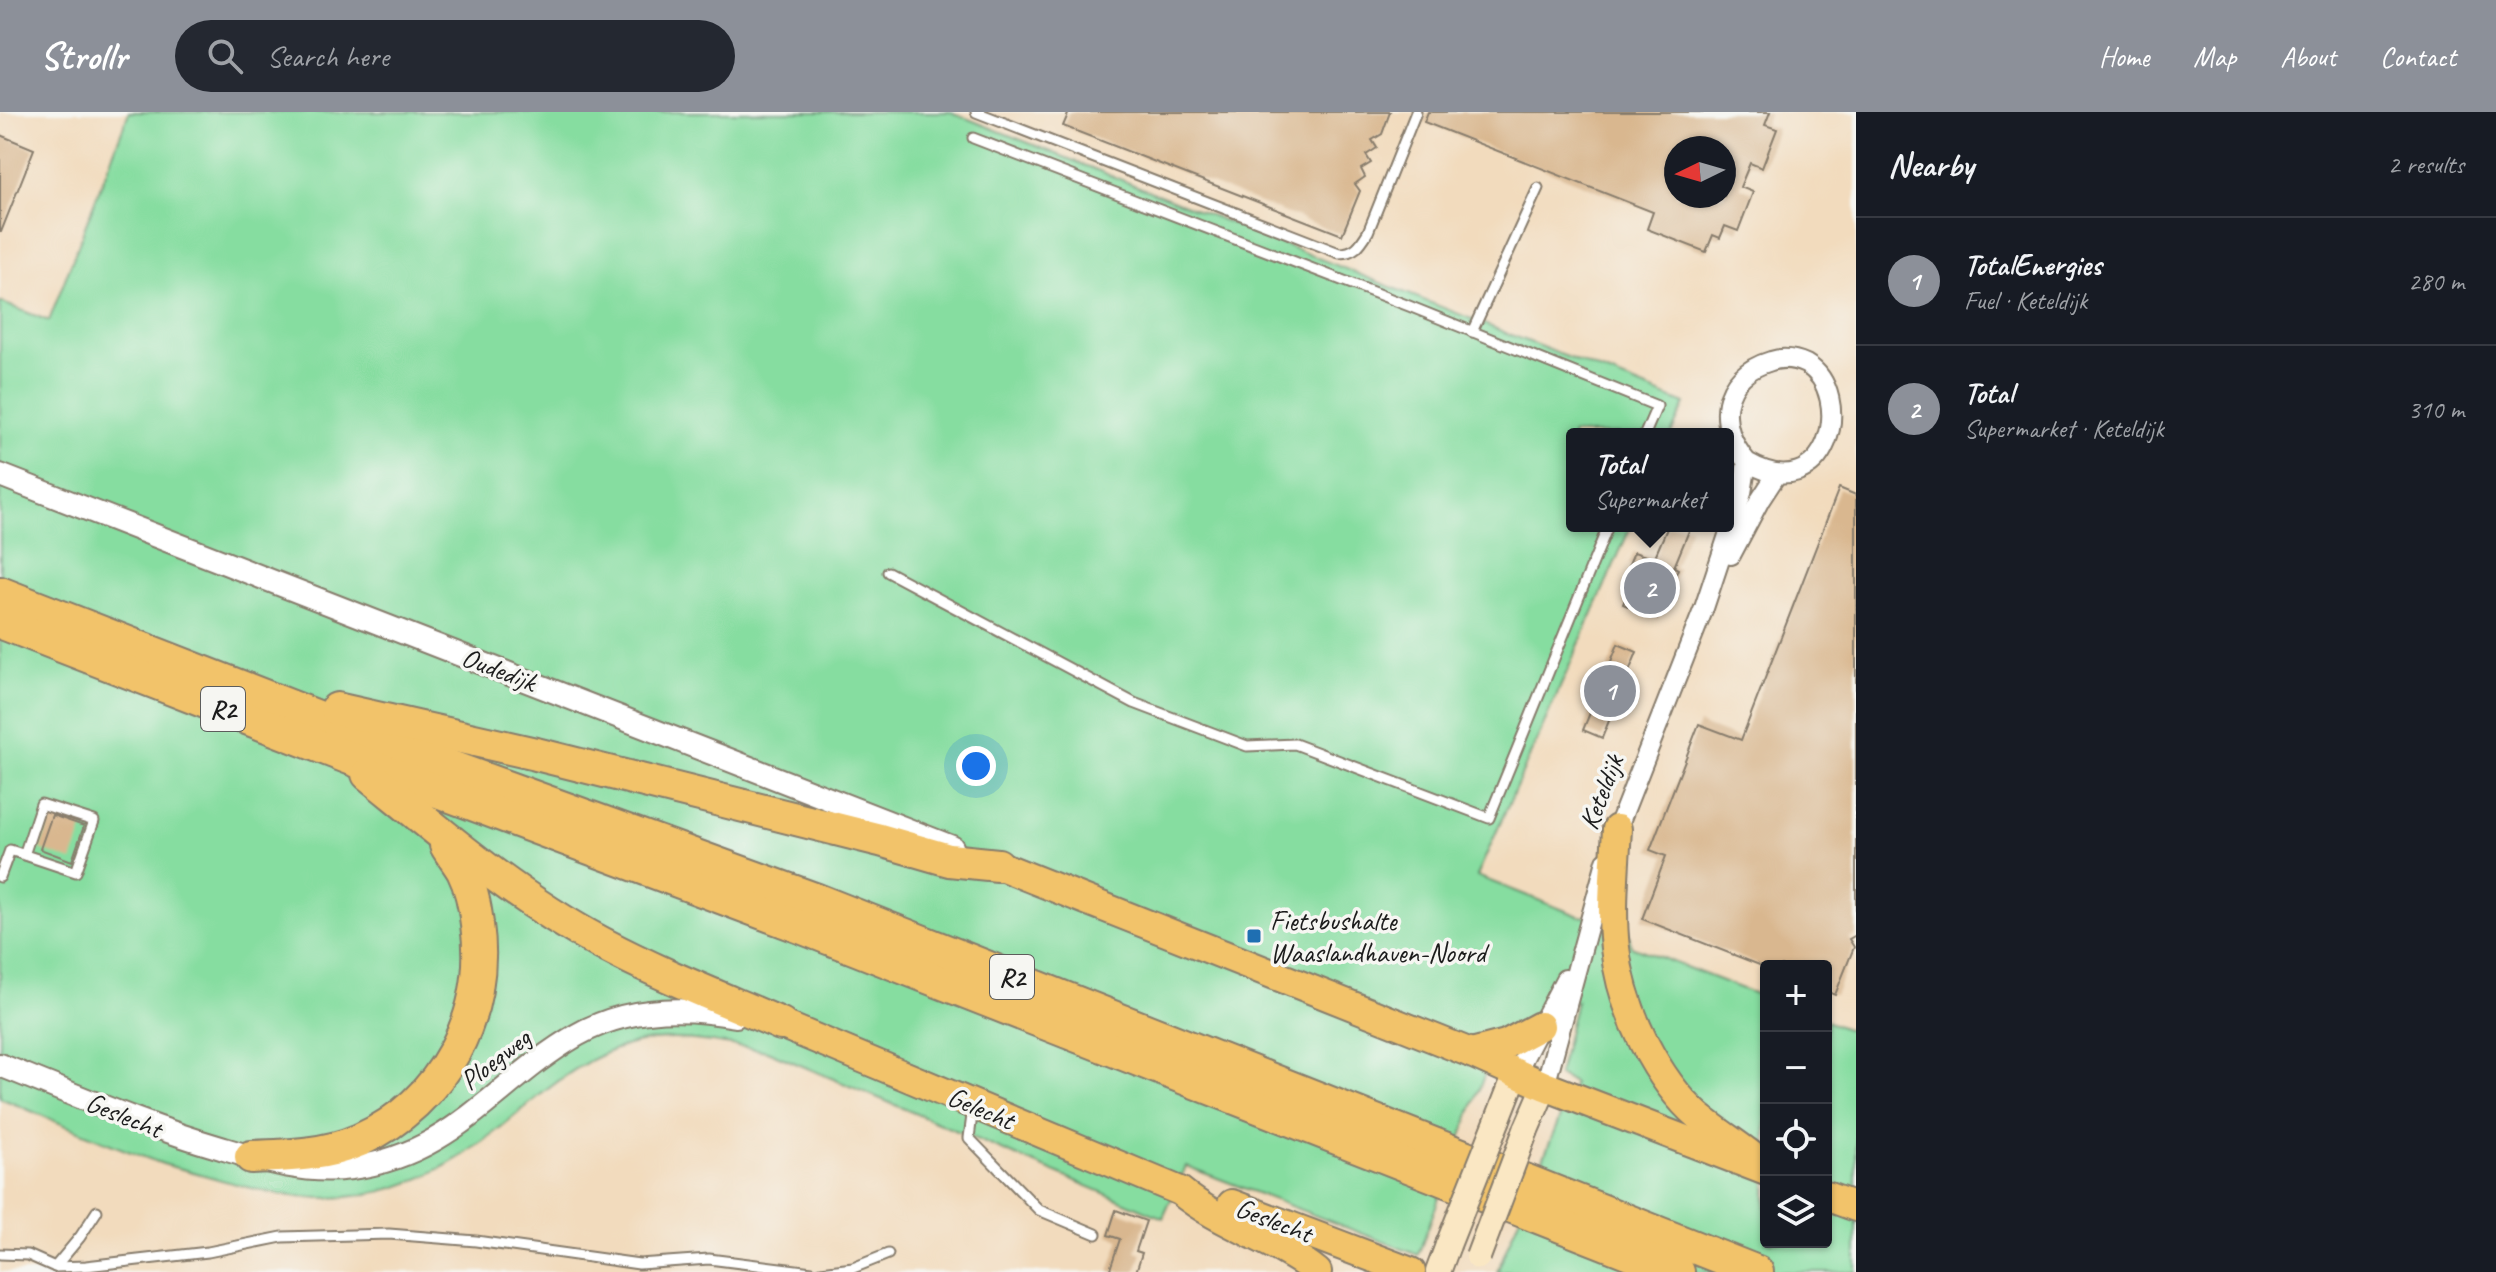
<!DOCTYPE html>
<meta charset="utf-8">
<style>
body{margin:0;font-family:Caveat,sans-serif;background:#242831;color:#f1f3f6}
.controls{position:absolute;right:24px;bottom:24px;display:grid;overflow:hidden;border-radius:8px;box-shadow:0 2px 6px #0004}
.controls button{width:72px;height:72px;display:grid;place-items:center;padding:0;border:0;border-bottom:2px solid #363941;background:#171b24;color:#f1f3f6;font:40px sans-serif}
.compass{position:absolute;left:1664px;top:24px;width:72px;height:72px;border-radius:50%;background:#171b24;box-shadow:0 2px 6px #0004;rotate:265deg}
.you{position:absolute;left:976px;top:654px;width:28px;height:28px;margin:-20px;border:6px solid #fff;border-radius:50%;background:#1a73e8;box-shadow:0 0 0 12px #1a73e833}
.badge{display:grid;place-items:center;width:52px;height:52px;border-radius:50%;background:#8c9099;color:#fff;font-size:26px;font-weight:700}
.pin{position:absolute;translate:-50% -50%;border:4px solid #fff;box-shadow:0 2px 8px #0006}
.popup{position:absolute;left:1566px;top:316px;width:168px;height:104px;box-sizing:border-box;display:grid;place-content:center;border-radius:8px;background:#171b24;filter:drop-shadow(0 2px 6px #0005);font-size:26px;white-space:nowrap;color:#9ea1a6}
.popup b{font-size:30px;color:#f1f3f6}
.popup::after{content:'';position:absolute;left:50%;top:100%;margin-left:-16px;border:16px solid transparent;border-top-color:#171b24}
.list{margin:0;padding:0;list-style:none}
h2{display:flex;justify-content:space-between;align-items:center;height:104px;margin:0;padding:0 32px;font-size:34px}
h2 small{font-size:26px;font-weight:400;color:#9ea1a6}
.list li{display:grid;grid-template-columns:52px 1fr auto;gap:24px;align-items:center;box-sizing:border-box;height:128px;padding:0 32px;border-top:2px solid #363941}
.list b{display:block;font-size:30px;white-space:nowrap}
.list p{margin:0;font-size:26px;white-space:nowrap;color:#9ea1a6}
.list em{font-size:26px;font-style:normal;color:#9ea1a6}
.icon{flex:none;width:44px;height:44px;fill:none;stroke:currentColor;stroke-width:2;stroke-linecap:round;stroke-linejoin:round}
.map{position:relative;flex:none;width:1856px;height:1160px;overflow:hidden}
header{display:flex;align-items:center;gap:48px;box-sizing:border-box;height:112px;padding:0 40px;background:#8c9099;color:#fff}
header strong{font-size:38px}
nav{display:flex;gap:44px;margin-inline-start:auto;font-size:28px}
.search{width:560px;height:72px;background:#242831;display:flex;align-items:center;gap:20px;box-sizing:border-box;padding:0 28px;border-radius:44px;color:#9ea1a6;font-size:30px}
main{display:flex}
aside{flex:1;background:#171b24}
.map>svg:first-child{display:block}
.green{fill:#86dda0;stroke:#517c5e;stroke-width:2}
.building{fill:#d9b78f;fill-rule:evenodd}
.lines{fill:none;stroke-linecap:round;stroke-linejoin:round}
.service-casing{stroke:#877c6c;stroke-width:13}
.minor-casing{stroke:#877c6c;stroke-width:22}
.tertiary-casing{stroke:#877c6c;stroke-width:26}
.secondary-casing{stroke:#877c6c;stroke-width:28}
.primary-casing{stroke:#877c6c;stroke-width:32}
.motorway-casing{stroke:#877c6c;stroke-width:36}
.service{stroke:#fff;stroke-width:9}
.minor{stroke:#fff;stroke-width:18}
.tertiary{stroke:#fff;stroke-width:22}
.secondary{stroke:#fae7c3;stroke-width:24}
.primary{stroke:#f2c36a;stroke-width:28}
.motorway{stroke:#f2c36a;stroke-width:32}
.secondary-bridge-casing{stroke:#877c6c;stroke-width:28;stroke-linecap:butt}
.secondary-bridge{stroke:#fae7c3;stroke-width:24}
.poi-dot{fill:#1f6fb2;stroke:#f6f6f2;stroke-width:3}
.labels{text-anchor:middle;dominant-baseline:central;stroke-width:7;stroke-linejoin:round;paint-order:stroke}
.shield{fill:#f6f6f2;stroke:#5d5d5c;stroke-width:2}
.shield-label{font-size:26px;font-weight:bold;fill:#1c1c1c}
.street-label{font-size:28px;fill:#1c1c1c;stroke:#f6f6f2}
.poi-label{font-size:28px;fill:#1c1c1c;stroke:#f6f6f2;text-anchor:start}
</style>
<header>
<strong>Strollr</strong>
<div class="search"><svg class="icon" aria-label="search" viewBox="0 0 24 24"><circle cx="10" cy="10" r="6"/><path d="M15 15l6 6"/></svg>Search here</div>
<nav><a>Home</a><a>Map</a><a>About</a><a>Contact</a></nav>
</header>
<main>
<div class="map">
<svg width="1856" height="1160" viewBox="0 0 1856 1160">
<rect width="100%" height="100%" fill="#f6f6f2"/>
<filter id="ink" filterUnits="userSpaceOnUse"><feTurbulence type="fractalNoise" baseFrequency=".0125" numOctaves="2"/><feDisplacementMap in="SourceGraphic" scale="16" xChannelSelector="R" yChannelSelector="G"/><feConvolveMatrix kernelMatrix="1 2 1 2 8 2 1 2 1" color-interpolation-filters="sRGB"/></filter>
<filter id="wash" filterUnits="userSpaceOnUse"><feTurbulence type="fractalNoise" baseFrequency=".006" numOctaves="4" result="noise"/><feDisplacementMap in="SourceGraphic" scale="32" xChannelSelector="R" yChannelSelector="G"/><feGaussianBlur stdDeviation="1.8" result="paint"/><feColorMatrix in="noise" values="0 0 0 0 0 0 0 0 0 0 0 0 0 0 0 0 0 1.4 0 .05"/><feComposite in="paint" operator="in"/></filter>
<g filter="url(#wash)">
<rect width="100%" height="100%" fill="#f2dbbd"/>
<path class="green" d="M129,0H951L1685,292L1671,322H1572V414H1631L1477,764L1579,804L1627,810L1631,834L1766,886V1130H1826V909L1856,921V1160H1497L1574,971L1558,963L1576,889L1499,923L1418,1143L1186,1054L1163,1106L767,939C723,932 680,921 635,931C572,946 530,995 479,1032C440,1061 395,1081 346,1085C296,1090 252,1077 204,1063C190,1059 176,1056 163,1052C108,1033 54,1008 0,986V190L49,209Z"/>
<g id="blocks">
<g class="building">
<path d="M1069,0H1390L1382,22L1372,28L1377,36L1366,43L1371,51L1361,57L1365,65L1355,72L1360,79L1342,123L1063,14Z"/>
<path d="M1428,0H1770L1765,13L1777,17L1762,56L1750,51L1740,75L1753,80L1738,119L1725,114L1720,126L1713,123L1706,140L1647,117L1653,100L1424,10ZM1676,36H1724V84H1676Z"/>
<path d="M0,23L34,37L1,120H0Z"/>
<path d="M1839,376L1856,383V823L1849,827L1854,835L1835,883L1826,879V854H1762L1642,807L1666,744L1650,738L1699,612L1741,628Z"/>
<path d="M1668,414H1691L1674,455L1678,457L1657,507L1623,492L1638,456L1629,452L1634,440L1654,447Z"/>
<path d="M1618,532L1637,540L1602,626L1583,618Z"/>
<path d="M52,703L84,714L72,749L40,737Z"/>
<path d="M1116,1098L1146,1109L1136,1139L1142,1141L1136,1160H1109L1120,1127L1108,1123Z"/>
</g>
</g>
</g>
<g filter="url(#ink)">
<use href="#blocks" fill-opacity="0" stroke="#877c6c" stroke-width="2"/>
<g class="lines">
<defs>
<g id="service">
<path d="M976,0L1339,141C1355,141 1360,133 1368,120L1416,0"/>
<path d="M973,26L1409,194L1657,294L1645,322"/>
<path d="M1472,220L1538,76"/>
<path d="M888,460L1134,591L1247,634L1295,632L1489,706L1608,414"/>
<path d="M0,765L10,738L76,760L94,709L41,692L24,743"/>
<path d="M973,996L969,1026L1039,1098L1096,1122"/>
<path d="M0,1142L28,1143L55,1155L86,1154L208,1140L282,1125L389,1122L476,1129L639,1152L709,1147L812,1160"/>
<path d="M55,1155L80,1125L97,1099"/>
<path d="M821,1160L853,1156L888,1142"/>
</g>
<g id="minor">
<path d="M1731,443L1760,388L1777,362"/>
<path d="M1614,725L1704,496L1742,381L1747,350C1715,313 1720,264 1771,249C1783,245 1795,247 1806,252C1856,282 1829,398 1747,350"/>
<path d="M1516,961L1565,867"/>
<path d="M1545,974L1606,749"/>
</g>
<g id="tertiary">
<path d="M0,363L952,735"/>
<path d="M0,953C73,982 145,1014 221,1036C264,1049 305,1062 351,1056C453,1043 496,970 577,923C626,895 683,894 736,904"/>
</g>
<g id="secondary">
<path d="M1498,1007L1516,961"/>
<path d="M1526,1018L1545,974"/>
<path d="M1438,1160L1448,1133"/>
</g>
<g id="primary">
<path d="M1617,717C1612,801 1605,852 1644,931C1658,958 1675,984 1698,1004C1715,1018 1735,1031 1752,1044"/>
<path d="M998,753L1471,941L1545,974L1766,1059"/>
<path d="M781,912L1180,1079C1221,1113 1275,1127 1317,1160"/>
<path d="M1471,941L1506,932L1540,914"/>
<path d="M1826,1084L1856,1095"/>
<path d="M1232,1092L1411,1160"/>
</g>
<g id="motorway">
<path d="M0,481L382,630L817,788L1757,1160"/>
<path d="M0,510L347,645L803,816L1678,1160"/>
<path d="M337,597L536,642L880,728L949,748L998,753"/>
<path d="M368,662C443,723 516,786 601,831C659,862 721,886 781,912"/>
<path d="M251,1045C288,1044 326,1043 360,1028C443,990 490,902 477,812C475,795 471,775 463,759C458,750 451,742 446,733"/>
</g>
</defs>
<use href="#service" class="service-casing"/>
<use href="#minor" class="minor-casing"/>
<use href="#tertiary" class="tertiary-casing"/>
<use href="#secondary" class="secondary-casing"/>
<use href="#primary" class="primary-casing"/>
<use href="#motorway" class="motorway-casing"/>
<use href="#service" class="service"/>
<use href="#minor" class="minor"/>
<use href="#tertiary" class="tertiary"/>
<use href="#secondary" class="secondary"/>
<use href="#primary" class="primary"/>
<use href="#motorway" class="motorway"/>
<defs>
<g id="secondary-bridge">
<path d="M1448,1133L1498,1007"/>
<path d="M1478,1145L1526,1018"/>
</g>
</defs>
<use href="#secondary-bridge" class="secondary-bridge-casing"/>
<use href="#secondary-bridge" class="secondary-bridge"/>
</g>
</g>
<rect class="poi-dot" x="1246" y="816" width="16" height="16" rx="4"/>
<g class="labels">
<g class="shield">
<rect x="201" y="575" width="44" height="44" rx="6"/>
<rect x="990" y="843" width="44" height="44" rx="6"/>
</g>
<g class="shield-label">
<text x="223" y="597">R2</text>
<text x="1012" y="865">R2</text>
</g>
<g class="street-label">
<text transform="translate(499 557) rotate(21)">Oudedijk</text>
<text transform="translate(1601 680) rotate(-69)">Keteldijk</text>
<text transform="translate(495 947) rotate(-38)">Ploegweg</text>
<text transform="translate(981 996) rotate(23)">Gelecht</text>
<text transform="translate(124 1003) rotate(22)">Geslecht</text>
<text transform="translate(1274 1108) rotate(21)">Geslecht</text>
</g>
<g class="poi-label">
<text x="1270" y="808">Fietsbushalte<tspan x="1270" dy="32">Waaslandhaven-Noord</tspan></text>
</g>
</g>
</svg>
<div class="controls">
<button>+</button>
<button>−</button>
<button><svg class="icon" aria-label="locate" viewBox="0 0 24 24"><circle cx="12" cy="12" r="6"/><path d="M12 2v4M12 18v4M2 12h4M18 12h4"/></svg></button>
<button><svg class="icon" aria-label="layers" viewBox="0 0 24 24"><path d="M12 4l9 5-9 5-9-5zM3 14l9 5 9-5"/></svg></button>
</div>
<svg class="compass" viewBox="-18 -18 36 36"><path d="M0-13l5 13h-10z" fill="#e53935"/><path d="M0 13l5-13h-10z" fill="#9ea1a6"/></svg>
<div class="you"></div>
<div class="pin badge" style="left:1610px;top:579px">1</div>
<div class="pin badge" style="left:1650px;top:476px">2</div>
<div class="popup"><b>Total</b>Supermarket</div>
</div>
<aside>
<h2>Nearby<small>2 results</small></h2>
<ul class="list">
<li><span class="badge">1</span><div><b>TotalEnergies</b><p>Fuel · Keteldijk</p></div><em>280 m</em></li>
<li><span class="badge">2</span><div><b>Total</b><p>Supermarket · Keteldijk</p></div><em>310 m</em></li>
</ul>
</aside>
</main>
